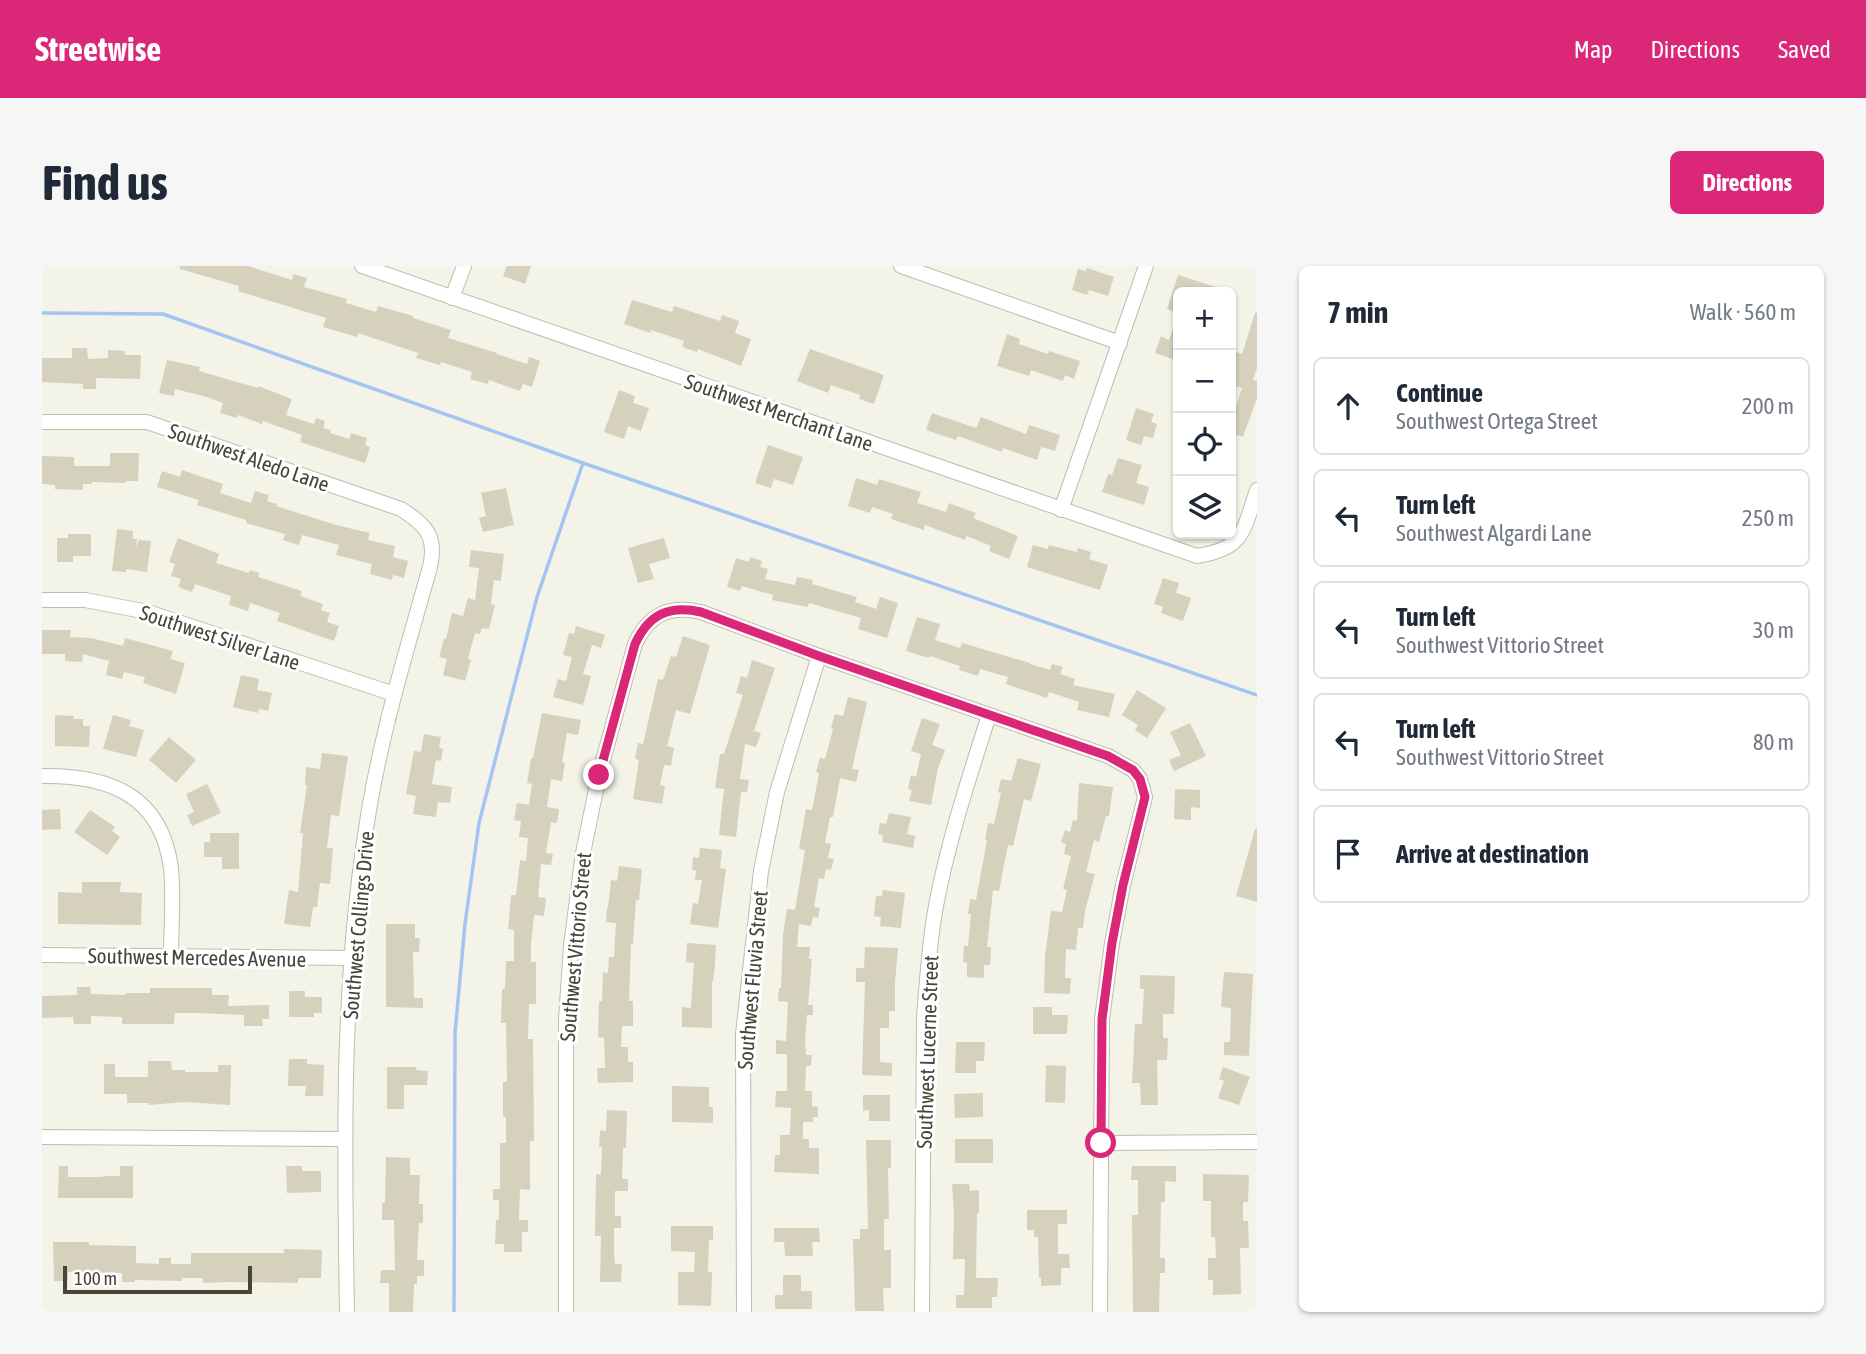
<!DOCTYPE html>
<meta charset="utf-8">
<style>
body{margin:0;font-family:"Asap Condensed",sans-serif;background:#f6f6f7;color:#1f2937}
.controls{position:absolute;right:21px;top:21px;display:grid;overflow:hidden;border-radius:10px;box-shadow:0 2px 5px #0004}
.controls button{width:63px;height:63px;display:grid;place-items:center;padding:0;border:0;border-bottom:2px solid #e0e1e3;background:#fff;color:#1f2937;font:35px sans-serif}
.scale{position:absolute;left:21px;bottom:18px;width:189px;box-sizing:border-box;padding-left:7px;border:4px solid #484437;border-top:0;font-size:19px;line-height:24px;white-space:nowrap;color:#484437;-webkit-text-stroke:5px #fff;paint-order:stroke}
.stop{position:absolute;width:21px;height:21px;margin:-16px;border:5px solid #db2777;border-radius:50%;background:#fff}
.stop.end{background:#db2777;border-color:#fff;box-shadow:0 2px 7px #0008}
.list{margin:0;padding:0;list-style:none}
h2{display:flex;justify-content:space-between;align-items:center;height:91px;margin:0;padding:0 28px;font-size:30px}
h2 small{font-size:23px;font-weight:400;color:#747a83}
.list li{display:grid;grid-template-columns:46px 1fr auto;gap:21px;align-items:center;box-sizing:border-box;height:98px;margin:0 14px 14px;padding:0 14px;border:2px solid #e0e1e3;border-radius:10px}
.list b{display:block;font-size:26px;white-space:nowrap}
.list p{margin:0;font-size:23px;white-space:nowrap;color:#747a83}
.list em{font-size:23px;font-style:normal;color:#747a83}
.icon{flex:none;width:38px;height:38px;fill:none;stroke:currentColor;stroke-width:2;stroke-linecap:round;stroke-linejoin:round}
.map{position:relative;flex:none;width:1215px;height:1046px;overflow:hidden;border-radius:10px}
header{display:flex;align-items:center;gap:42px;box-sizing:border-box;height:98px;padding:0 35px;background:#db2777;color:#fff}
header strong{font-size:33px}
nav{display:flex;gap:38px;margin-inline-start:auto;font-size:24px}
.intro{display:flex;align-items:center;justify-content:space-between;box-sizing:border-box;height:168px;padding:0 42px}
h1{margin:0;font-size:49px}
.button{padding:18px 32px;border-radius:10px;background:#db2777;color:#fff;font-size:24px;font-weight:700}
main{display:flex;gap:42px;padding:0 42px}
aside{flex:1;background:#fff;border-radius:10px;box-shadow:0 2px 5px #0004}
.map>svg:first-child{display:block}
.lines{fill:none;stroke-linecap:round;stroke-linejoin:round}
.stream{stroke:#a4c5f2;stroke-width:3.5}
.building{fill:#d6d1bd}
.minor-casing{stroke:#c0bcab;stroke-width:16}
.minor{stroke:#fff;stroke-width:14}
.route{stroke:#db2777;stroke-width:9}
.labels{text-anchor:middle;dominant-baseline:central;stroke-width:6;stroke-linejoin:round;paint-order:stroke}
.street-label{font-size:21px;fill:#484437;stroke:#fff}
</style>
<header>
<strong>Streetwise</strong>
<nav><a>Map</a><a>Directions</a><a>Saved</a></nav>
</header>
<div class="intro"><h1>Find us</h1><a class="button">Directions</a></div>
<main>
<div class="map">
<svg width="1215" height="1046" viewBox="0 0 1215 1046">
<rect width="100%" height="100%" fill="#f4f3e8"/>
<g class="lines">
<g class="stream">
<path d="M0,47L121,48L541,197L1215,429"/>
<path d="M412,1046L413,767L423,658L437,557L495,331L541,197"/>
</g>
</g>
<g class="building">
<path d="M138,0H206L250,14L251,8L265,12L262,21L305,33L304,37L334,46L336,40L371,50V52L409,64L406,72L455,87V88L485,98L487,91L498,95L490,121L481,118L478,125L447,114L446,118L428,113L430,106L399,96L398,99L374,92L376,87L316,67L315,71L281,61L284,52L196,25L197,20L138,3Z"/>
<path d="M465,0H489L483,18L461,10Z"/>
<path d="M1045,2L1072,11L1066,30L1047,24L1045,29L1030,24L1036,3L1044,5Z"/>
<path d="M1136,9L1183,24L1182,26H1136V47L1125,43Z"/>
<path d="M590,34L630,46L632,40L678,55L680,49L697,55L693,67L709,73L699,100L656,83L655,86L640,81L642,75L609,64V67L582,58Z"/>
<path d="M1213,47H1215V102L1211,114L1215,115V132L1201,171L1189,167V142L1193,144L1200,122L1189,119V94L1192,85L1200,88Z"/>
<path d="M1135,52H1136V95L1113,87L1119,70L1127,74Z"/>
<path d="M965,68L978,73L977,78L1006,88L1007,85L1038,95L1032,113L1023,109L1021,115L989,104L987,110L955,100Z"/>
<path d="M30,82H45L46,93L66,92V84L83,85V89H99L98,113L54,112V123H41V118L0,116V92H30Z"/>
<path d="M768,83L842,109L832,138L817,133L818,129L789,119L786,127L755,115Z"/>
<path d="M125,94L158,101L157,105L216,122V120L250,133L244,149L272,158L274,152L283,155L281,162L289,164L288,167L307,173L309,167L325,172L323,179L328,181L323,197L258,176L260,169L221,155L220,158L196,149L195,152L178,147L181,137L165,131L133,123L132,130L117,127Z"/>
<path d="M577,124L593,130L591,137L607,142L599,165L586,160L582,173L562,166Z"/>
<path d="M1094,142L1112,148L1109,156L1115,158L1111,172L1102,170L1099,179L1084,174Z"/>
<path d="M890,147L934,162L939,151L984,168L987,159L1018,169L1013,185L999,181L995,194L961,182L960,186L916,170L914,174L884,164Z"/>
<path d="M726,179L761,191L751,219L732,213L729,222L713,217Z"/>
<path d="M68,187H97L96,215H84V217L50,216V218H41V224L13,223V219L0,218V190L32,191V200H68Z"/>
<path d="M1076,192L1100,199L1094,217L1107,221L1102,239L1060,226L1066,208L1070,209Z"/>
<path d="M140,204L181,218L178,227L209,237L213,225L227,229L225,235L235,238L234,240L294,259L328,267L326,274L353,280L351,291L366,295L362,312L351,309L350,314L328,308L330,298L294,289L297,279L260,269L257,279L241,274L243,268L204,257V254L155,239L157,234L115,221L120,205L138,211Z"/>
<path d="M814,212L835,219L837,213L879,226L875,237L904,246L907,237L934,247L931,252L976,270L967,293L947,285L949,280L925,270L923,274L883,259L882,264L849,253L851,248L830,241L828,247L806,240Z"/>
<path d="M464,222L472,259L441,266L437,252L444,250L439,227Z"/>
<path d="M75,263L91,265V273H95L94,281L97,274L109,275L105,306L84,303V306L70,305Z"/>
<path d="M26,268H49V290H31V296H15V272H26Z"/>
<path d="M136,272L177,288L174,297L207,307L208,304L217,307L216,311L260,325L258,330L281,338L279,344L288,347L285,356L297,360L292,375L235,355L238,347L208,337L206,345L187,339L189,330L153,318L150,326L136,321L139,313L129,310L133,298L127,296Z"/>
<path d="M622,272L628,292L607,298L612,313L596,317L586,282Z"/>
<path d="M991,279L1006,283L1007,279L1035,286L1036,282L1049,286L1047,293L1066,299L1058,324L985,301Z"/>
<path d="M429,284L462,288L459,315L452,314L449,338L453,339L447,363L440,362L438,368L433,367L426,393L429,394L423,415L401,409L405,393L397,391L402,373H404L410,347L421,350L426,332L433,334L437,302L427,301Z"/>
<path d="M708,291L720,295L718,301L726,303L723,313L753,319L755,311L771,314L770,318L815,331L813,336L834,343L838,331L856,337L845,372L816,363L819,352L767,337L766,341L730,334L731,329L700,320L698,325L685,321L694,292L707,296Z"/>
<path d="M1121,312L1137,317L1134,327L1149,332L1141,355L1119,347L1121,341L1112,338Z"/>
<path d="M875,351L898,358L893,374L918,382L920,377L988,397V398L1008,404L1010,398L1021,401L1018,408L1033,413L1031,419L1073,428L1067,451L1035,444L1037,436L1007,426L1005,432L964,418L966,411L938,403L936,410L917,404L918,400L888,390L887,392L864,385Z"/>
<path d="M534,360L563,369L559,382L550,379L541,408L549,410L541,439L511,431L516,413L524,415L530,391L521,389L527,367L532,368Z"/>
<path d="M0,364H29L28,371L49,372L81,380L83,372L131,385L128,393L143,397L134,428L101,417L103,411L82,406L80,413L64,409L67,395L41,388L40,396L23,395V388H0Z"/>
<path d="M641,370L668,379L648,448L634,444L625,480L632,482L629,500L622,499L618,519L623,520L620,538L591,533L597,494L593,493L596,477L601,478L616,413L621,414L629,390L634,391Z"/>
<path d="M710,394L733,402L712,465L719,467L714,481L703,478L698,513L707,514L705,526H699L694,571L677,569L682,523L673,522L678,488H682L701,429L694,427L699,410L705,412Z"/>
<path d="M199,409L217,413L215,424L230,427L226,445L217,443L216,447L191,441Z"/>
<path d="M1095,424L1124,442L1105,472L1093,464L1096,459L1080,449Z"/>
<path d="M806,431L825,436L810,503L817,504L814,516L798,512L791,551H788L783,577L789,578L786,592L792,593L789,604L784,603L782,613L777,612L772,641L778,642L776,652L771,651L769,660L757,658L755,681H768L767,693H770L766,739H771V749H765L763,775L764,789H770L769,800H764L763,825H770V840L776,841V851H771V856H761V873H767V882H777V908L732,906L733,889H738V869H748L749,842L733,841L734,825H745V788H734V774L744,775L746,736L736,735L737,722H739L741,668L745,643L753,644L763,584L757,583L764,543L770,544L777,507L774,506L778,492L783,493L791,463L789,462L793,448L801,450Z"/>
<path d="M500,447L539,454L536,469L525,467L520,496L523,497L520,515L509,513L505,541L517,543L515,557L509,556L504,587L511,588L509,599L499,598L496,631L504,632L502,650L492,649L489,679V696H494V738H487L486,773H491L492,875H488V924L478,923L477,954H486V966H480V986H462V978H453L454,954H457V934H451V923H458V877H464V851H461V816H465L464,757H459L460,723H463L464,695H472V664L466,663L469,629H474L478,594L484,595L486,572L477,571L479,555L472,554L475,537L487,539L490,518L485,517L489,492H491Z"/>
<path d="M13,449L32,450L31,453H41V460H48L47,481L13,480Z"/>
<path d="M71,449L89,454L87,460L102,464L94,491L61,483Z"/>
<path d="M880,452L898,458L890,479L903,484L896,502L889,539L867,535L870,524L866,523L869,509L874,511L879,488L869,485Z"/>
<path d="M1148,457L1164,490L1132,505L1127,494L1139,489L1128,466Z"/>
<path d="M382,468L399,471L397,482L401,483L399,495L394,494L390,518L410,521L408,537L396,536L394,551L371,548L374,530L364,528L372,485L379,486Z"/>
<path d="M127,471L154,494L134,517L107,494Z"/>
<path d="M280,487L306,490L297,550L289,549L285,582H291L288,618L278,617L275,641H271L268,661L242,658L247,624L256,626L261,567H258L265,519H263L264,501L278,503Z"/>
<path d="M976,492L999,498L989,535L982,533L971,580L966,579L957,625L951,624L945,681H949L948,699H942V712L925,711V697L921,696L922,680H926L929,648H926L928,633L934,634L945,574L943,573L946,557L952,558L959,527L956,526L959,513L969,515Z"/>
<path d="M1037,517L1071,521L1067,550H1064L1057,576L1052,574L1044,606L1053,608L1043,645L1041,662H1036L1034,684L1024,683L1023,712H1029L1028,728L1002,727L1003,690L1009,645L1020,646L1025,624L1021,623L1029,590L1022,588L1024,578L1019,576L1023,564L1028,566L1031,554L1035,555Z"/>
<path d="M165,518L179,547L150,560L145,549L152,546L144,528Z"/>
<path d="M1133,523L1158,524V542L1149,541V554L1132,553Z"/>
<path d="M18,543L19,563L0,564V544Z"/>
<path d="M48,544L73,561L70,565L78,571L65,589L32,566Z"/>
<path d="M847,547L869,551L865,568L873,570L871,582L840,576L841,569L836,568L838,557L844,558Z"/>
<path d="M1213,563H1215V636L1194,630Z"/>
<path d="M168,567H197V603H180V591H162V576H168Z"/>
<path d="M658,582L680,584L678,602L684,603L676,662L648,658L651,637L656,638L660,614H653L654,604H650L651,591L657,592Z"/>
<path d="M577,600L600,603L597,634H594L591,678H589L587,735H591V760H580L579,781H586V796H591V816L556,817L555,802H563L562,772L556,771L557,735H560L561,706L566,707L567,691H572L574,657L564,656L565,642H566L569,614L575,615Z"/>
<path d="M40,616H79L78,626L100,627L99,659L16,658V626L40,627Z"/>
<path d="M841,624L863,627L859,662L838,660L839,651L832,650L834,630H840Z"/>
<path d="M344,658H373V672H378L377,686H371L372,732H381V742L344,741Z"/>
<path d="M645,677L674,679L673,698L671,716L670,715V762L640,761V741L649,742L650,725L652,697L644,696Z"/>
<path d="M823,681L856,682L853,717V745H847V762H838V796L850,797V810L820,809L823,716H814V702H822Z"/>
<path d="M1182,706L1211,708L1207,790L1182,789V776H1188L1189,742L1179,741Z"/>
<path d="M1098,709L1133,710L1132,748H1121V772H1126L1125,794H1115L1116,839H1099L1098,817H1090L1093,758H1100L1102,723H1098Z"/>
<path d="M35,721H48L49,728L84,729V727H108V722H170V729H187L186,740L227,739V753H220L221,760H202V749L156,747H133L132,758H80V751L49,750V758H32L31,751L0,752V730L35,729Z"/>
<path d="M247,725H263V731H280V747H272V751H247Z"/>
<path d="M991,741H1010V749H1026L1025,768H991Z"/>
<path d="M914,776H943L942,795H934V807H913Z"/>
<path d="M247,793H265V798L282,799L281,830H263L264,820H246Z"/>
<path d="M106,795H129L130,804H143V806H176V799H189L188,839L143,836L107,839V837H85V828H62V798H73V811H106Z"/>
<path d="M1004,799L1024,800L1023,837L1003,836Z"/>
<path d="M345,801H374V804L386,805L385,819H362V843H345Z"/>
<path d="M1181,801L1208,811L1197,839L1176,832L1182,815L1177,813Z"/>
<path d="M630,820L667,821V841H671V857L630,856Z"/>
<path d="M941,827V851L913,852L912,828Z"/>
<path d="M821,829H848V855H827V844L821,845Z"/>
<path d="M565,844L585,845L584,882L581,881L580,913H586V925H573V950H579V962H572V987L573,998H580L579,1016H558L559,970H553L554,908L559,909L560,881H557L558,864L564,865Z"/>
<rect x="913" y="873" width="38" height="24"/>
<path d="M824,874H849V902H846L847,953H842V984H849V1022H841L842,1045H813L811,973H818V963H826Z"/>
<path d="M344,891L368,892V909H378L377,938H381V957H377L375,994H382V1010H375V1018H372L371,1046H347V1017H338L339,1004H353L352,954H340V937H343Z"/>
<path d="M17,900H26V911H61V910H78V900H91V932H16Z"/>
<path d="M244,900H260V905H279V926L245,927Z"/>
<path d="M1090,900H1134V916L1123,915V936H1119L1118,992H1123V1007H1118L1117,1046H1091L1090,949H1096V914H1089Z"/>
<path d="M1161,908L1207,909L1206,936H1201V955H1206L1207,982H1198L1199,1028L1171,1029V1014H1166V992H1174L1173,971H1169V935H1161Z"/>
<path d="M910,918H927L928,925L937,924V947H935L934,1012H956L955,1031H950V1042H914V1029H922L923,993H911L912,948Z"/>
<path d="M985,944H1025V958H1016V988H1027L1028,1002H1019V1019L999,1020V1011L997,1012L996,971H992V964H985Z"/>
<path d="M629,960H671V974H667L666,1006H670L669,1040L636,1039V1006H652L653,986L629,985Z"/>
<path d="M732,962H777L778,976H770L771,990H743L742,976H732Z"/>
<path d="M11,976H47V979L94,980V997L117,998V992H129V998H149V987H242V983L280,984L279,1012H256V1017L186,1016L161,1017V1012H140V1015L93,1014V1016H80V1007L26,1006V1015H12Z"/>
<path d="M741,1009H759V1025H770V1043H733V1029H741Z"/>
</g>
<g class="lines">
<defs>
<g id="minor">
<path d="M320,0L1155,290C1202,283 1201,265 1215,224"/>
<path d="M859,0L1078,77"/>
<path d="M410,32L422,0"/>
<path d="M0,156H105L359,243C384,259 395,270 388,301C366,379 342,458 328,538C299,705 302,877 305,1046"/>
<path d="M1019,244L1104,0"/>
<path d="M0,334H43L106,346L352,428"/>
<path d="M0,510C67,509 120,529 129,603C132,631 129,661 129,690"/>
<path d="M0,689L310,692"/>
<path d="M0,871L302,873"/>
<path d="M1059,877L1215,876"/>
<path d="M524,1046V753L529,680L541,587L557,509L593,378C607,348 627,339 659,346L777,390L1066,490L1091,504L1098,513L1103,531L1081,619L1070,677L1060,753L1058,1046"/>
<path d="M702,1046L701,768L719,605L735,526L777,390"/>
<path d="M880,1046L882,752C885,714 887,677 894,640C906,575 927,512 947,449"/>
</g>
</defs>
<use href="#minor" class="minor-casing"/>
<use href="#minor" class="minor"/>
</g>
<g class="lines">
<path class="route" d="M557,509L593,378C607,348 627,339 659,346L777,390L1066,490L1091,504L1098,513L1103,531L1081,619L1070,677L1060,753L1059,877"/>
</g>
<g class="labels">
<g class="street-label">
<text transform="translate(737 146) rotate(19)">Southwest Merchant Lane</text>
<text transform="translate(207 191) rotate(19)">Southwest Aledo Lane</text>
<text transform="translate(178 371) rotate(18)">Southwest Silver Lane</text>
<text transform="translate(316 659) rotate(-85)">Southwest Collings Drive</text>
<text transform="translate(533 681) rotate(-85)">Southwest Vittorio Street</text>
<text transform="translate(155 691) rotate(1)">Southwest Mercedes Avenue</text>
<text transform="translate(710 714) rotate(-85)">Southwest Fluvia Street</text>
<text transform="translate(885 786) rotate(-88)">Southwest Lucerne Street</text>
</g>
</g>
</svg>
<div class="controls">
<button>+</button>
<button>−</button>
<button><svg class="icon" aria-label="locate" viewBox="0 0 24 24"><circle cx="12" cy="12" r="6"/><path d="M12 2v4M12 18v4M2 12h4M18 12h4"/></svg></button>
<button><svg class="icon" aria-label="layers" viewBox="0 0 24 24"><path d="M12 4l9 5-9 5-9-5zM3 14l9 5 9-5"/></svg></button>
</div>
<div class="scale">100 m</div>
<div class="stop" style="left:1059px;top:877px"></div>
<div class="stop end" style="left:557px;top:509px"></div>
</div>
<aside>
<h2>7 min<small>Walk · 560 m</small></h2>
<ul class="list">
<li><svg class="icon" aria-label="ahead" viewBox="0 0 24 24"><path d="M12 20V5M6 11l6-6 6 6"/></svg><div><b>Continue</b><p>Southwest Ortega Street</p></div><em>200 m</em></li>
<li><svg class="icon" aria-label="left" viewBox="0 0 24 24"><path d="M17 20v-9H6M10 6l-5 5 5 5"/></svg><div><b>Turn left</b><p>Southwest Algardi Lane</p></div><em>250 m</em></li>
<li><svg class="icon" aria-label="left" viewBox="0 0 24 24"><path d="M17 20v-9H6M10 6l-5 5 5 5"/></svg><div><b>Turn left</b><p>Southwest Vittorio Street</p></div><em>30 m</em></li>
<li><svg class="icon" aria-label="left" viewBox="0 0 24 24"><path d="M17 20v-9H6M10 6l-5 5 5 5"/></svg><div><b>Turn left</b><p>Southwest Vittorio Street</p></div><em>80 m</em></li>
<li><svg class="icon" aria-label="arrive" viewBox="0 0 24 24"><path d="M6 21V4h12l-3 4 3 4H6"/></svg><div><b>Arrive at destination</b></div></li>
</ul>
</aside>
</main>
